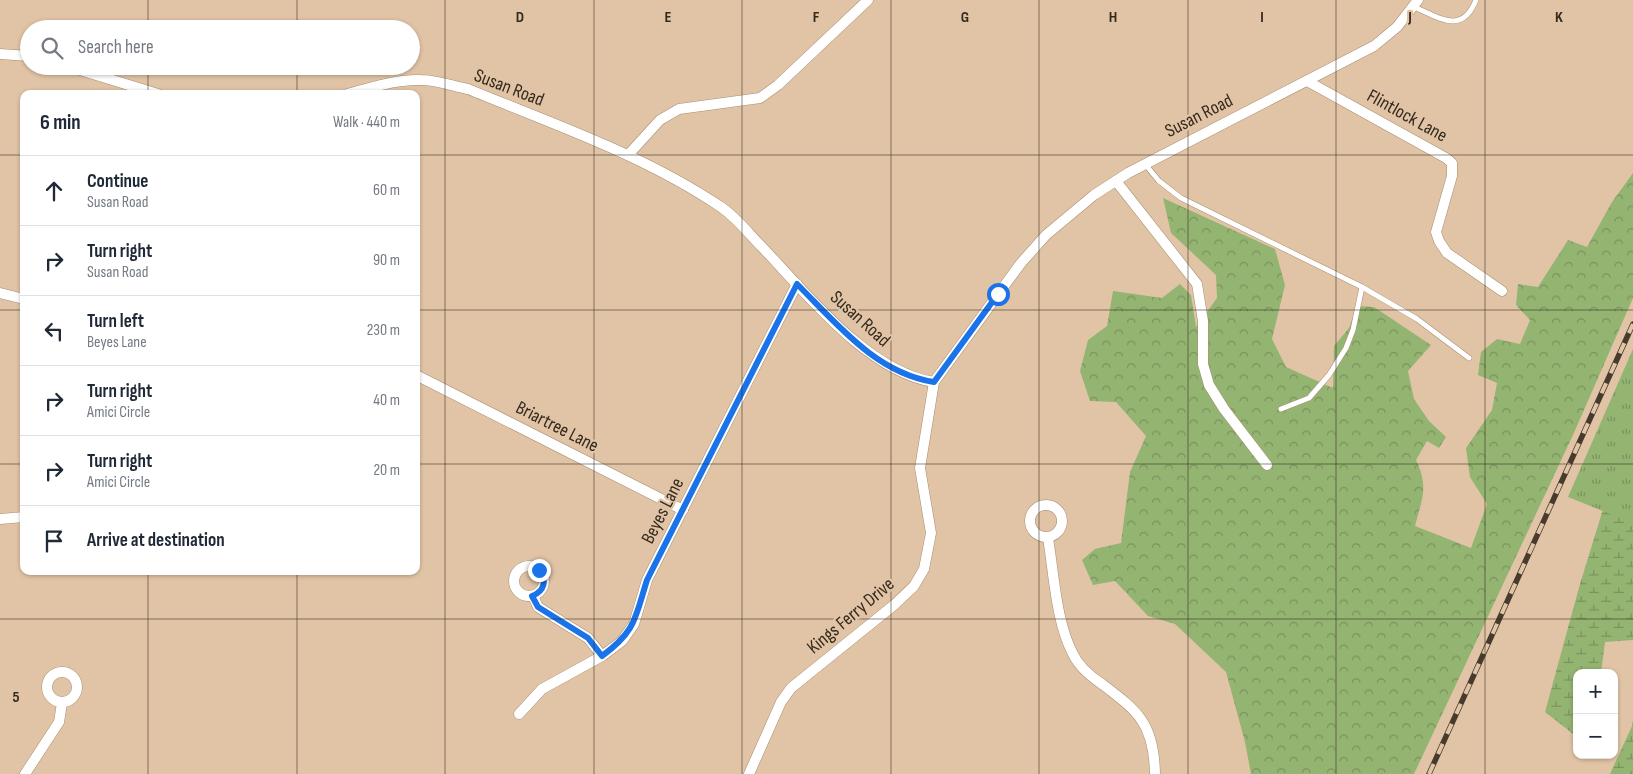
<!DOCTYPE html>
<meta charset="utf-8">
<style>
body{margin:0;font-family:"Sofia Sans Condensed",sans-serif;background:#f2f2f3;color:#1f2937}
.controls{position:absolute;right:15px;bottom:15px;display:grid;overflow:hidden;border-radius:10px;box-shadow:0 1px 4px #0004}
.controls button{width:45px;height:45px;display:grid;place-items:center;padding:0;border:0;border-bottom:1px solid #e0e1e3;background:#fff;color:#1f2937;font:25px sans-serif}
.stop{position:absolute;width:15px;height:15px;margin:-11px;border:4px solid #1a73e8;border-radius:50%;background:#fff}
.stop.end{background:#1a73e8;border-color:#fff;box-shadow:0 1px 5px #0008}
.list{margin:0;padding:0;list-style:none}
h2{display:flex;justify-content:space-between;align-items:center;height:65px;margin:0;padding:0 20px;font-size:21px}
h2 small{font-size:16px;font-weight:400;color:#747a83}
.list li{display:grid;grid-template-columns:32px 1fr auto;gap:15px;align-items:center;box-sizing:border-box;height:70px;padding:0 20px;border-top:1px solid #e0e1e3}
.list b{display:block;font-size:19px;white-space:nowrap}
.list p{margin:0;font-size:16px;white-space:nowrap;color:#747a83}
.list em{font-size:16px;font-style:normal;color:#747a83}
.icon{flex:none;width:28px;height:28px;fill:none;stroke:currentColor;stroke-width:2;stroke-linecap:round;stroke-linejoin:round}
.map{position:relative;flex:none;width:1633px;height:774px;overflow:hidden}
.search{position:absolute;background:#fff;box-shadow:0 1px 4px #0004;left:20px;top:20px;width:400px;height:55px;display:flex;align-items:center;gap:12px;box-sizing:border-box;padding:0 18px;border-radius:28px;color:#747a83;font-size:19px}
.panel{position:absolute;background:#fff;box-shadow:0 1px 4px #0004;left:20px;top:90px;width:400px;height:485px;border-radius:10px}
.map>svg:first-child{display:block}
.forest{fill:url(#forest-crowns)}
.wetland{fill:url(#wetland-marsh)}
.park{fill:url(#park-tufts)}
.lines{fill:none;stroke-linecap:round;stroke-linejoin:round}
.service-casing{stroke:#a98e71;stroke-width:6}
.minor-casing{stroke:#a98e71;stroke-width:11}
.service{stroke:#fff;stroke-width:5}
.minor{stroke:#fff;stroke-width:10}
.rail-casing{stroke:#483b2d;stroke-width:5.5}
.rail{stroke:#e1c4a6;stroke-width:4;stroke-dasharray:11;stroke-linecap:butt}
.route{stroke:#1a73e8;stroke-width:6}
.grid{fill:none;stroke:#352a1e;stroke-width:1;stroke-opacity:0.55}
.labels{text-anchor:middle;dominant-baseline:central;stroke-width:4.5;stroke-linejoin:round;paint-order:stroke}
.street-label{font-size:19px;fill:#352a1e;stroke:#e1c4a6}
.grid-label{font-size:16px;text-anchor:middle;font-weight:bold;fill:#352a1e;stroke:#e1c4a6;stroke-width:4.5;stroke-linejoin:round;paint-order:stroke}
</style>
<div class="map">
<svg width="1633" height="774" viewBox="0 0 1633 774">
<defs>
<pattern id="forest-crowns" width="20" height="18" patternUnits="userSpaceOnUse" patternTransform="scale(1.25)"><rect width="20" height="18" fill="#94b472"/><path d="M2 6a3 3 0 1 1 6 0M12 15a3 3 0 1 1 6 0" fill="none" stroke="#7a935d"/></pattern>
<pattern id="wetland-marsh" width="20" height="14" patternUnits="userSpaceOnUse" patternTransform="scale(1.25)"><rect width="20" height="14" fill="#94b472"/><path d="M1 5h8M5 5V1M11 12h8M15 12V8" fill="none" stroke="#7a935d"/></pattern>
<pattern id="park-tufts" width="24" height="20" patternUnits="userSpaceOnUse" patternTransform="scale(1.25)"><rect width="24" height="20" fill="#94b472"/><path d="M3 7l-1-3M5 7V3M7 7l1-3M15 17l-1-3M17 17v-4M19 17l1-3" fill="none" stroke="#7a935d"/></pattern>
</defs>
<rect width="100%" height="100%" fill="#e1c4a6"/>
<path class="forest" d="M1633,173V298L1573,435L1414,774H1251L1245,742L1226,672L1175,624L1148,616L1115,581L1093,585L1082,560L1095,549L1121,543L1130,472L1146,436L1116,402L1090,401L1080,371L1088,340L1107,326L1113,291L1162,298L1180,284L1191,295L1196,327L1217,298L1216,275L1171,233L1163,198L1275,249L1285,285L1272,339L1286,367L1333,388L1334,346L1349,328L1357,306L1374,307L1431,345L1408,371L1414,399L1429,421L1446,437L1439,448L1427,441L1416,460C1429,487 1422,499 1415,526L1471,548L1487,504L1470,477L1466,448L1492,410L1497,383L1478,375L1481,352L1497,339L1520,344L1530,320L1516,305L1518,284L1538,287L1568,240L1587,247L1612,202Z"/>
<g class="wetland">
<path d="M1633,477V640L1605,642L1601,673H1577V737L1545,712L1580,584L1604,506Z"/>
<path d="M1633,720V774H1610L1632,726Z"/>
</g>
<path class="park" d="M1633,349V523L1568,497Z"/>
<g class="lines">
<defs>
<g id="service">
<path d="M1414,7C1440,18 1462,35 1476,0"/>
<path d="M1145,164L1159,181L1181,198L1362,287L1353,330L1346,348L1329,375L1309,398L1281,409"/>
<path d="M1362,287L1417,319L1469,358"/>
</g>
<g id="minor">
<path d="M0,54L29,56"/>
<path d="M67,66L158,94"/>
<path d="M1307,81L1446,158L1452,163V176L1436,232L1439,241L1447,253L1502,291"/>
<path d="M347,94C371,88 396,79 421,80C436,80 453,86 468,89C553,124 644,155 721,207C737,218 749,234 762,247C807,294 868,372 934,382"/>
<path d="M628,155L660,120L679,109L760,98L778,85L868,0"/>
<path d="M1116,181L1197,284L1203,321V364L1209,385L1224,409L1267,465"/>
<path d="M0,293L24,299"/>
<path d="M416,375L683,510"/>
<circle cx="1046" cy="521" r="16"/>
<path d="M0,519L24,517"/>
<path d="M1048,538C1054,574 1056,622 1073,654C1079,667 1090,676 1102,684C1139,712 1154,724 1155,774"/>
<circle cx="529" cy="581" r="15"/>
<path d="M533,596L538,607L588,638L602,656"/>
<circle cx="62" cy="687" r="15"/>
<path d="M519,714L542,689L602,656L622,641L634,624L647,580L797,284"/>
<path d="M25,774L59,722L62,703"/>
<path d="M749,774L781,702L791,688L894,605L914,586L924,569L931,533L920,468L934,382L1021,263L1046,235L1094,195L1128,173L1374,46L1397,27L1418,0"/>
</g>
</defs>
<use href="#service" class="service-casing"/>
<use href="#minor" class="minor-casing"/>
<use href="#service" class="service"/>
<use href="#minor" class="minor"/>
<defs>
<path id="rail" d="M1429,774L1633,324"/>
</defs>
<use href="#rail" class="rail-casing"/>
<use href="#rail" class="rail"/>
</g>
<g class="lines">
<path class="route" d="M539,570C547,580 545,591 532,596L538,607L588,638L602,656C636,631 635,618 647,580L797,284C837,324 876,373 934,382L998,294"/>
</g>
<path class="grid" d="M148,0V29M297,0V29M445,0V774M594,0V774M742,0V774M891,0V774M1039,0V774M1188,0V774M1336,0V774M1485,0V774M148,66V94M297,66V94M0,155H24M416,155H1633M0,310H24M416,310H1633M0,464H24M416,464H1633M148,571V774M297,571V774M0,619H1633"/>
<g class="labels">
<g class="street-label">
<text transform="translate(509 88) rotate(21)">Susan Road</text>
<text transform="translate(1199 116) rotate(-27)">Susan Road</text>
<text transform="translate(1407 116) rotate(29)">Flintlock Lane</text>
<text transform="translate(860 319) rotate(42)">Susan Road</text>
<text transform="translate(557 427) rotate(27)">Briartree Lane</text>
<text transform="translate(663 511) rotate(-63)">Beyes Lane</text>
<text transform="translate(851 616) rotate(-40)">Kings Ferry Drive</text>
</g>
</g>
<g class="grid-label">
<text x="520" y="22">D</text>
<text x="668" y="22">E</text>
<text x="816" y="22">F</text>
<text x="965" y="22">G</text>
<text x="1113" y="22">H</text>
<text x="1262" y="22">I</text>
<text x="1410" y="22">J</text>
<text x="1559" y="22">K</text>
<text x="16" y="702">5</text>
</g>
</svg>
<div class="controls">
<button>+</button>
<button>−</button>
</div>
<div class="stop" style="left:998px;top:294px"></div>
<div class="stop end" style="left:539px;top:570px"></div>
<div class="search"><svg class="icon" aria-label="search" viewBox="0 0 24 24"><circle cx="10" cy="10" r="6"/><path d="M15 15l6 6"/></svg>Search here</div>
<section class="panel">
<h2>6 min<small>Walk · 440 m</small></h2>
<ul class="list">
<li><svg class="icon" aria-label="ahead" viewBox="0 0 24 24"><path d="M12 20V5M6 11l6-6 6 6"/></svg><div><b>Continue</b><p>Susan Road</p></div><em>60 m</em></li>
<li><svg class="icon" aria-label="right" viewBox="0 0 24 24"><path d="M7 20v-9h11M14 6l5 5-5 5"/></svg><div><b>Turn right</b><p>Susan Road</p></div><em>90 m</em></li>
<li><svg class="icon" aria-label="left" viewBox="0 0 24 24"><path d="M17 20v-9H6M10 6l-5 5 5 5"/></svg><div><b>Turn left</b><p>Beyes Lane</p></div><em>230 m</em></li>
<li><svg class="icon" aria-label="right" viewBox="0 0 24 24"><path d="M7 20v-9h11M14 6l5 5-5 5"/></svg><div><b>Turn right</b><p>Amici Circle</p></div><em>40 m</em></li>
<li><svg class="icon" aria-label="right" viewBox="0 0 24 24"><path d="M7 20v-9h11M14 6l5 5-5 5"/></svg><div><b>Turn right</b><p>Amici Circle</p></div><em>20 m</em></li>
<li><svg class="icon" aria-label="arrive" viewBox="0 0 24 24"><path d="M6 21V4h12l-3 4 3 4H6"/></svg><div><b>Arrive at destination</b></div></li>
</ul>
</section>
</div>
